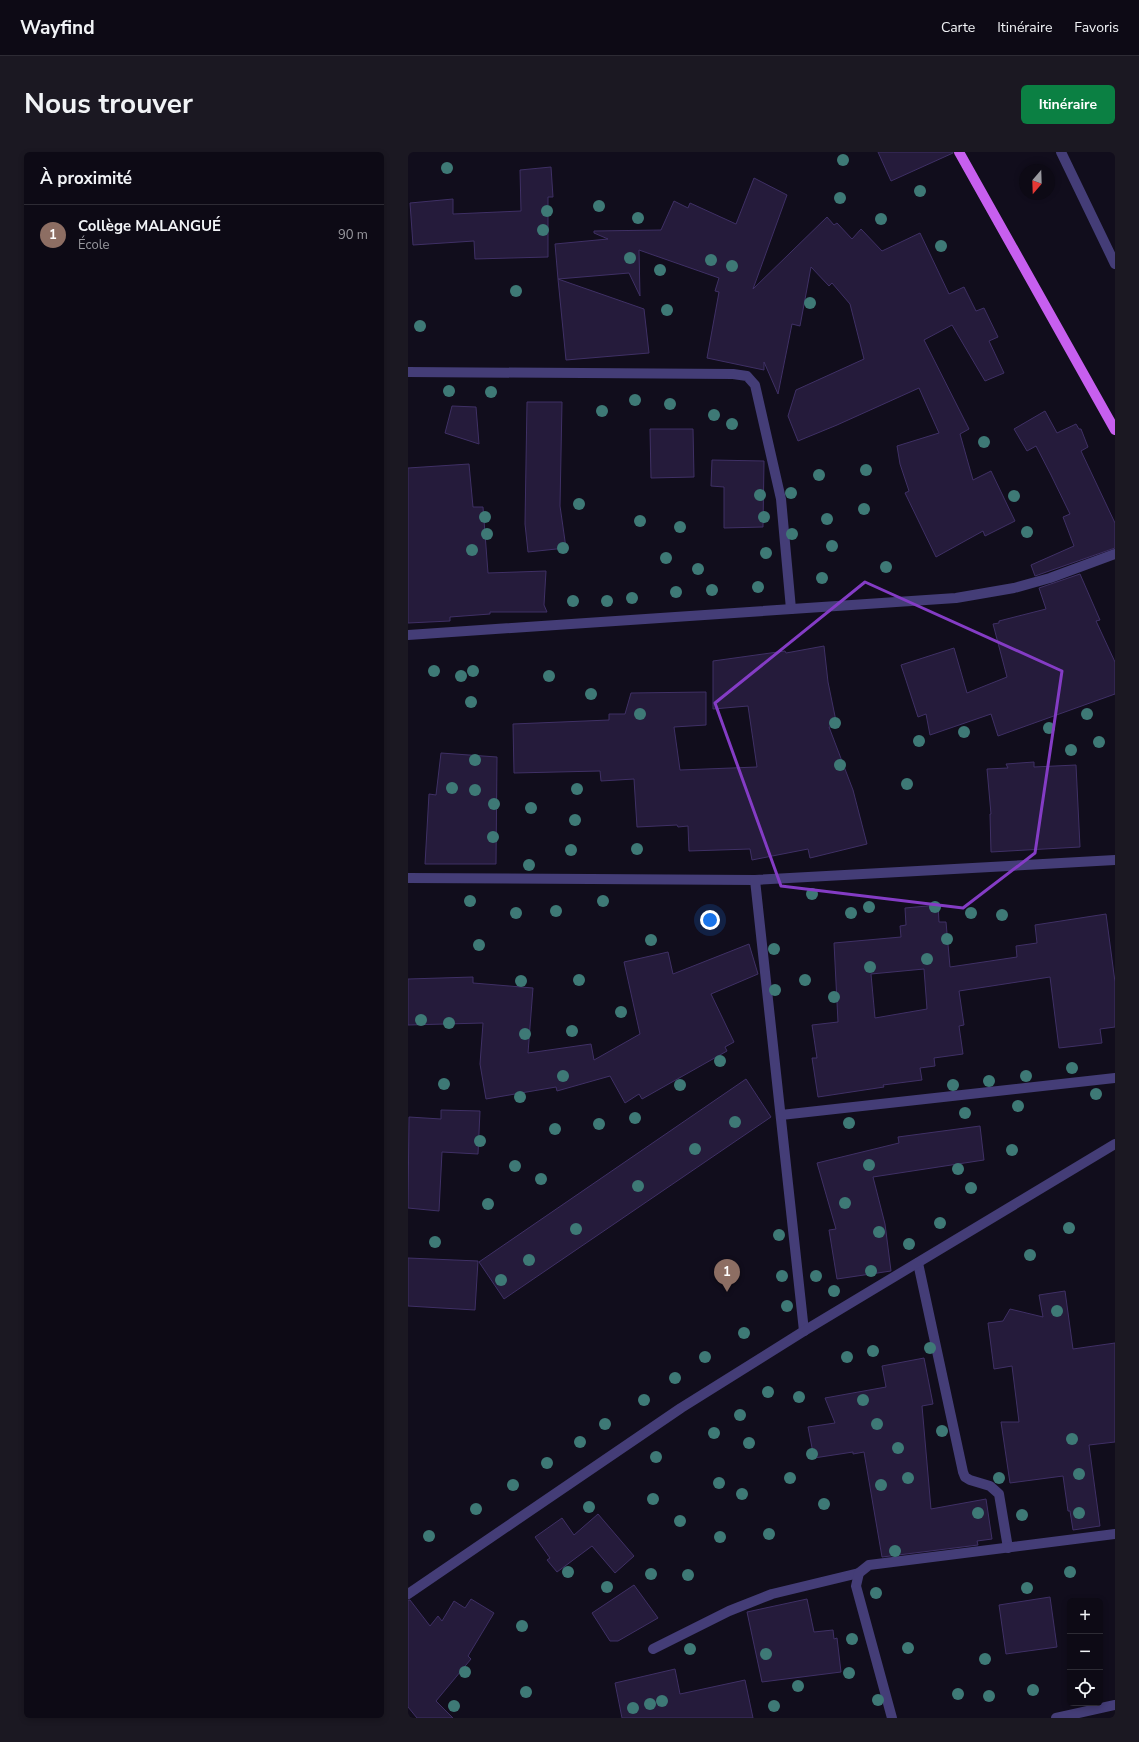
<!DOCTYPE html>
<html lang="fr">
<meta charset="utf-8">
<style>
body{margin:0;font-family:"Nunito Sans",sans-serif;background:#1b1822;color:#f1f3f6}
.controls{position:absolute;right:12px;bottom:12px;display:grid;overflow:hidden;border-radius:6px;box-shadow:0 2px 6px #0003}
.controls button{width:36px;height:36px;display:grid;place-items:center;padding:0;border:0;border-bottom:1px solid #2d2b34;background:#0d0a15;color:#f1f3f6;font:20px sans-serif}
.compass{position:absolute;left:611px;top:12px;width:36px;height:36px;border-radius:50%;background:#0d0a15;box-shadow:0 2px 6px #0003;rotate:199deg}
.you{position:absolute;left:302px;top:768px;width:14px;height:14px;margin:-10px;border:3px solid #fff;border-radius:50%;background:#1a73e8;box-shadow:0 0 0 6px #1a73e833}
.badge{display:grid;place-items:center;width:26px;height:26px;border-radius:50%;background:#0b8043;color:#fff;font-size:13px;font-weight:700}
.pin{position:absolute;translate:-50% -33px;filter:drop-shadow(0 1px 2px #0008)}
.pin::after{content:'';position:absolute;top:21px;width:14px;height:12px;background:inherit;clip-path:polygon(0 0,100% 0,50% 100%)}
.list{margin:0;padding:0;list-style:none}
h2{display:flex;justify-content:space-between;align-items:center;height:52px;margin:0;padding:0 16px;font-size:17px}
h2 small{font-size:13px;font-weight:400;color:#9a9aa0}
.list li{display:grid;grid-template-columns:26px 1fr auto;gap:12px;align-items:center;box-sizing:border-box;height:60px;padding:0 16px;border-top:1px solid #2d2b34}
.list b{display:block;font-size:15px;white-space:nowrap}
.list p{margin:0;font-size:13px;white-space:nowrap;color:#9a9aa0}
.list em{font-size:13px;font-style:normal;color:#9a9aa0}
.icon{flex:none;width:22px;height:22px;fill:none;stroke:currentColor;stroke-width:2;stroke-linecap:round;stroke-linejoin:round}
.map{position:relative;flex:none;width:707px;height:1566px;overflow:hidden;border-radius:6px}
header{display:flex;align-items:center;gap:24px;box-sizing:border-box;height:56px;padding:0 20px;background:#0d0a15;border-bottom:1px solid #2d2b34}
header strong{font-size:19px}
nav{display:flex;gap:22px;margin-inline-start:auto;font-size:14px}
.intro{display:flex;align-items:center;justify-content:space-between;box-sizing:border-box;height:96px;padding:0 24px}
h1{margin:0;font-size:28px}
.button{padding:10px 18px;border-radius:6px;background:#0b8043;color:#fff;font-size:14px;font-weight:700}
main{display:flex;gap:24px;padding:0 24px}
aside{flex:1;background:#0d0a15;border-radius:6px;box-shadow:0 2px 6px #0003}
.map>svg:first-child{display:block}
.building{fill:#251b3b;stroke:#3f3065;fill-rule:evenodd}
.lines{fill:none;stroke-linecap:round;stroke-linejoin:round}
.lane{stroke:#443d77;stroke-width:10}
.street{stroke:#443d77;stroke-width:10}
.primary{stroke:#c75fef;stroke-width:10}
.tree{fill:#3e7976}
.marked{fill:none;stroke:#843cc5;stroke-width:3;stroke-linejoin:round}
</style>
<header>
<strong>Wayfind</strong>
<nav><a>Carte</a><a>Itinéraire</a><a>Favoris</a></nav>
</header>
<div class="intro"><h1>Nous trouver</h1><a class="button">Itinéraire</a></div>
<main>
<aside>
<h2>À proximité<small></small></h2>
<ul class="list">
<li><span class="badge" style="background:#8d6e63">1</span><div><b>Collège MALANGUÉ</b><p>École</p></div><em>90 m</em></li>
</ul>
</aside>
<div class="map">
<svg width="707" height="1566" viewBox="0 0 707 1566">
<rect width="100%" height="100%" fill="#110d1c"/>
<g class="building">
<path d="M470,0H545V1L483,29Z"/>
<path d="M143,15L145,45H140V105L67,107L66,89L5,93L2,51L45,47V62L113,59L112,18Z"/>
<path d="M346,26L379,43L345,137L419,65L426,73L429,71L444,87L453,77L474,99L512,81L541,142L556,135L568,159L576,156L590,185L581,189L596,221L577,229L544,173L516,188L561,277L552,282L565,328L583,319L607,369L577,384L575,379L528,405L497,341L501,339L492,312L489,294L531,281L511,236L429,273L390,289L380,264L388,238L456,207L442,152L424,131L421,134L403,115L392,174L384,172L370,242L356,210V218L299,206L311,140L307,139L311,126L231,98L232,144L221,121L150,127L147,92L200,87L186,81V79L253,78L266,49L280,56L282,51L328,72Z"/>
<path d="M150,127L236,157L241,201L158,208Z"/>
<path d="M119,250H154L152,354L158,396L120,400L117,372Z"/>
<path d="M44,254L68,255L71,292L37,281Z"/>
<path d="M637,259L649,281L668,272L671,277H673L680,295L673,299L707,371V396L627,424L623,413L666,394L655,365L662,362L643,323L628,294L619,299L606,277Z"/>
<path d="M242,277H285L286,325L243,326Z"/>
<path d="M304,308L356,309L355,375L316,376V335L303,334Z"/>
<path d="M61,312L65,355H75L80,421L138,419L136,453L139,460H82V462L42,465V469L0,471V316Z"/>
<path d="M672,422L692,468L688,469L707,510V542L590,584L583,562L522,583L518,562L510,565L493,513L546,496L559,541L599,525L585,472L591,471V469L638,457L631,436Z"/>
<path d="M416,494L420,530L429,574L421,575L445,638L459,692L402,706L400,697L344,708L342,697L281,699L280,674L270,675L269,673L229,675L226,627L193,629L192,619L106,621L105,572L201,568V562H217L223,541L298,540V573L266,575L272,618L349,615L340,554L305,557V509L377,499L378,501Z"/>
<path d="M33,601L89,605L88,712H17L21,642L28,643Z"/>
<path d="M626,610V615L668,613L672,695L583,700L582,662H583L579,617L600,616L598,612Z"/>
<path d="M530,753L531,770H538L542,815L609,805L608,794L629,791L627,773L698,762L707,830V875L692,877L694,891L651,896L642,825L551,839L556,873L551,874L555,902L526,906L527,914L512,916L514,928L475,933L476,935L410,945L404,906H409L404,873L430,870L426,791L493,785L492,774L498,773L497,756ZM516,817L519,857L467,866L463,822Z"/>
<path d="M341,792L350,822L303,842L326,890L317,895L319,899L234,947L231,942L217,951L202,924L149,939L148,935L78,947L72,912L75,871L0,873V827L65,825V831L125,836L120,901L183,892L186,908L232,882L216,810L260,800L265,822Z"/>
<path d="M338,927L363,965L96,1147L71,1110Z"/>
<path d="M33,958L72,959L70,1002L34,1000L31,1059L0,1056L1,965L33,967Z"/>
<path d="M572,974L576,1008L465,1025L477,1072L483,1119L429,1127L421,1078L428,1077L409,1011L491,991L490,985Z"/>
<path d="M0,1106L70,1109L67,1158L0,1154Z"/>
<path d="M657,1139L665,1197L707,1191V1290L681,1293L692,1374L665,1378L662,1359H660L655,1324L602,1331L593,1270H611L604,1214L586,1217L580,1171L595,1169L602,1157L635,1165L631,1143Z"/>
<path d="M516,1206L525,1252L514,1254L523,1357L578,1347L584,1387L569,1389L570,1393L474,1405L456,1300L445,1302V1300L406,1306L400,1275L427,1271L417,1246L478,1235L474,1214Z"/>
<path d="M190,1362L226,1404L207,1421L184,1394L149,1420L139,1408L142,1406L127,1385L154,1366L166,1383Z"/>
<path d="M226,1433L250,1466L210,1489H202L184,1461Z"/>
<path d="M642,1445L649,1495L598,1502L591,1453Z"/>
<path d="M63,1447L86,1461L60,1504L63,1507L28,1549L45,1566H9L0,1555V1448H2L22,1474L30,1464L34,1469L46,1449L57,1456Z"/>
<path d="M399,1447L406,1480L425,1478L426,1487L429,1486L433,1520L354,1530L339,1460Z"/>
<path d="M267,1517L272,1542L337,1528L345,1566H214L207,1531Z"/>
</g>
<g class="lines">
<path class="lane" d="M653,0L707,112"/>
<g class="street">
<path d="M0,220L325,222L339,224L347,233L373,347L383,457"/>
<path d="M0,483L548,446L606,436L642,426L707,402"/>
<path d="M0,726L347,728L707,708"/>
<path d="M347,728L396,1179"/>
<path d="M373,963L707,926"/>
<path d="M510,1111L555,1320L557,1325L562,1328L582,1334L591,1342L600,1396"/>
<path d="M0,1442L273,1256L396,1179L707,992"/>
<path d="M245,1497L321,1459L364,1442L451,1421"/>
<path d="M484,1566L448,1434L451,1421L461,1413L707,1382"/>
<path d="M648,1566L707,1553"/>
</g>
<path class="primary" d="M551,0L707,278"/>
</g>
<g class="tree">
<circle cx="435" cy="8" r="6"/>
<circle cx="39" cy="16" r="6"/>
<circle cx="512" cy="39" r="6"/>
<circle cx="432" cy="46" r="6"/>
<circle cx="191" cy="54" r="6"/>
<circle cx="139" cy="59" r="6"/>
<circle cx="230" cy="66" r="6"/>
<circle cx="473" cy="67" r="6"/>
<circle cx="135" cy="78" r="6"/>
<circle cx="533" cy="94" r="6"/>
<circle cx="222" cy="106" r="6"/>
<circle cx="303" cy="108" r="6"/>
<circle cx="324" cy="114" r="6"/>
<circle cx="252" cy="118" r="6"/>
<circle cx="108" cy="139" r="6"/>
<circle cx="402" cy="151" r="6"/>
<circle cx="259" cy="158" r="6"/>
<circle cx="12" cy="174" r="6"/>
<circle cx="41" cy="239" r="6"/>
<circle cx="83" cy="240" r="6"/>
<circle cx="227" cy="248" r="6"/>
<circle cx="262" cy="252" r="6"/>
<circle cx="194" cy="259" r="6"/>
<circle cx="306" cy="263" r="6"/>
<circle cx="324" cy="272" r="6"/>
<circle cx="576" cy="290" r="6"/>
<circle cx="458" cy="318" r="6"/>
<circle cx="411" cy="323" r="6"/>
<circle cx="383" cy="341" r="6"/>
<circle cx="352" cy="343" r="6"/>
<circle cx="606" cy="344" r="6"/>
<circle cx="171" cy="352" r="6"/>
<circle cx="456" cy="357" r="6"/>
<circle cx="77" cy="365" r="6"/>
<circle cx="356" cy="365" r="6"/>
<circle cx="419" cy="367" r="6"/>
<circle cx="232" cy="369" r="6"/>
<circle cx="272" cy="375" r="6"/>
<circle cx="619" cy="380" r="6"/>
<circle cx="79" cy="382" r="6"/>
<circle cx="384" cy="382" r="6"/>
<circle cx="424" cy="394" r="6"/>
<circle cx="155" cy="396" r="6"/>
<circle cx="64" cy="398" r="6"/>
<circle cx="358" cy="401" r="6"/>
<circle cx="258" cy="406" r="6"/>
<circle cx="478" cy="415" r="6"/>
<circle cx="290" cy="417" r="6"/>
<circle cx="414" cy="426" r="6"/>
<circle cx="350" cy="435" r="6"/>
<circle cx="304" cy="438" r="6"/>
<circle cx="268" cy="440" r="6"/>
<circle cx="224" cy="446" r="6"/>
<circle cx="165" cy="449" r="6"/>
<circle cx="199" cy="449" r="6"/>
<circle cx="26" cy="519" r="6"/>
<circle cx="65" cy="519" r="6"/>
<circle cx="53" cy="524" r="6"/>
<circle cx="141" cy="524" r="6"/>
<circle cx="183" cy="542" r="6"/>
<circle cx="63" cy="550" r="6"/>
<circle cx="232" cy="562" r="6"/>
<circle cx="679" cy="562" r="6"/>
<circle cx="427" cy="571" r="6"/>
<circle cx="641" cy="576" r="6"/>
<circle cx="556" cy="580" r="6"/>
<circle cx="511" cy="589" r="6"/>
<circle cx="691" cy="590" r="6"/>
<circle cx="663" cy="598" r="6"/>
<circle cx="67" cy="608" r="6"/>
<circle cx="432" cy="613" r="6"/>
<circle cx="499" cy="632" r="6"/>
<circle cx="44" cy="636" r="6"/>
<circle cx="169" cy="637" r="6"/>
<circle cx="67" cy="638" r="6"/>
<circle cx="86" cy="652" r="6"/>
<circle cx="123" cy="656" r="6"/>
<circle cx="167" cy="668" r="6"/>
<circle cx="85" cy="685" r="6"/>
<circle cx="229" cy="697" r="6"/>
<circle cx="163" cy="698" r="6"/>
<circle cx="121" cy="713" r="6"/>
<circle cx="404" cy="742" r="6"/>
<circle cx="62" cy="749" r="6"/>
<circle cx="195" cy="749" r="6"/>
<circle cx="461" cy="755" r="6"/>
<circle cx="527" cy="755" r="6"/>
<circle cx="148" cy="759" r="6"/>
<circle cx="108" cy="761" r="6"/>
<circle cx="443" cy="761" r="6"/>
<circle cx="563" cy="761" r="6"/>
<circle cx="594" cy="763" r="6"/>
<circle cx="539" cy="787" r="6"/>
<circle cx="243" cy="788" r="6"/>
<circle cx="71" cy="793" r="6"/>
<circle cx="366" cy="797" r="6"/>
<circle cx="519" cy="807" r="6"/>
<circle cx="462" cy="815" r="6"/>
<circle cx="171" cy="828" r="6"/>
<circle cx="397" cy="828" r="6"/>
<circle cx="113" cy="829" r="6"/>
<circle cx="367" cy="838" r="6"/>
<circle cx="426" cy="845" r="6"/>
<circle cx="213" cy="860" r="6"/>
<circle cx="13" cy="868" r="6"/>
<circle cx="41" cy="871" r="6"/>
<circle cx="164" cy="879" r="6"/>
<circle cx="117" cy="882" r="6"/>
<circle cx="312" cy="909" r="6"/>
<circle cx="664" cy="916" r="6"/>
<circle cx="155" cy="924" r="6"/>
<circle cx="618" cy="924" r="6"/>
<circle cx="581" cy="929" r="6"/>
<circle cx="36" cy="932" r="6"/>
<circle cx="272" cy="933" r="6"/>
<circle cx="545" cy="933" r="6"/>
<circle cx="688" cy="942" r="6"/>
<circle cx="112" cy="945" r="6"/>
<circle cx="610" cy="954" r="6"/>
<circle cx="557" cy="961" r="6"/>
<circle cx="227" cy="966" r="6"/>
<circle cx="327" cy="970" r="6"/>
<circle cx="441" cy="971" r="6"/>
<circle cx="191" cy="972" r="6"/>
<circle cx="147" cy="977" r="6"/>
<circle cx="72" cy="989" r="6"/>
<circle cx="287" cy="997" r="6"/>
<circle cx="604" cy="998" r="6"/>
<circle cx="461" cy="1013" r="6"/>
<circle cx="107" cy="1014" r="6"/>
<circle cx="550" cy="1017" r="6"/>
<circle cx="133" cy="1027" r="6"/>
<circle cx="230" cy="1034" r="6"/>
<circle cx="563" cy="1036" r="6"/>
<circle cx="437" cy="1051" r="6"/>
<circle cx="80" cy="1052" r="6"/>
<circle cx="532" cy="1071" r="6"/>
<circle cx="661" cy="1076" r="6"/>
<circle cx="168" cy="1077" r="6"/>
<circle cx="471" cy="1080" r="6"/>
<circle cx="371" cy="1083" r="6"/>
<circle cx="27" cy="1090" r="6"/>
<circle cx="501" cy="1092" r="6"/>
<circle cx="622" cy="1103" r="6"/>
<circle cx="121" cy="1108" r="6"/>
<circle cx="463" cy="1119" r="6"/>
<circle cx="374" cy="1124" r="6"/>
<circle cx="408" cy="1124" r="6"/>
<circle cx="93" cy="1128" r="6"/>
<circle cx="426" cy="1139" r="6"/>
<circle cx="379" cy="1154" r="6"/>
<circle cx="649" cy="1159" r="6"/>
<circle cx="336" cy="1181" r="6"/>
<circle cx="522" cy="1196" r="6"/>
<circle cx="465" cy="1199" r="6"/>
<circle cx="297" cy="1205" r="6"/>
<circle cx="439" cy="1205" r="6"/>
<circle cx="267" cy="1226" r="6"/>
<circle cx="360" cy="1240" r="6"/>
<circle cx="391" cy="1245" r="6"/>
<circle cx="236" cy="1248" r="6"/>
<circle cx="455" cy="1248" r="6"/>
<circle cx="332" cy="1263" r="6"/>
<circle cx="197" cy="1272" r="6"/>
<circle cx="469" cy="1272" r="6"/>
<circle cx="534" cy="1279" r="6"/>
<circle cx="306" cy="1281" r="6"/>
<circle cx="664" cy="1287" r="6"/>
<circle cx="172" cy="1290" r="6"/>
<circle cx="341" cy="1291" r="6"/>
<circle cx="490" cy="1296" r="6"/>
<circle cx="404" cy="1302" r="6"/>
<circle cx="248" cy="1305" r="6"/>
<circle cx="139" cy="1311" r="6"/>
<circle cx="671" cy="1322" r="6"/>
<circle cx="382" cy="1326" r="6"/>
<circle cx="500" cy="1326" r="6"/>
<circle cx="591" cy="1326" r="6"/>
<circle cx="311" cy="1331" r="6"/>
<circle cx="105" cy="1333" r="6"/>
<circle cx="473" cy="1333" r="6"/>
<circle cx="334" cy="1342" r="6"/>
<circle cx="245" cy="1347" r="6"/>
<circle cx="416" cy="1352" r="6"/>
<circle cx="181" cy="1355" r="6"/>
<circle cx="68" cy="1357" r="6"/>
<circle cx="570" cy="1361" r="6"/>
<circle cx="671" cy="1361" r="6"/>
<circle cx="614" cy="1363" r="6"/>
<circle cx="272" cy="1369" r="6"/>
<circle cx="361" cy="1382" r="6"/>
<circle cx="21" cy="1384" r="6"/>
<circle cx="312" cy="1385" r="6"/>
<circle cx="487" cy="1399" r="6"/>
<circle cx="160" cy="1420" r="6"/>
<circle cx="662" cy="1420" r="6"/>
<circle cx="243" cy="1422" r="6"/>
<circle cx="280" cy="1423" r="6"/>
<circle cx="199" cy="1435" r="6"/>
<circle cx="619" cy="1436" r="6"/>
<circle cx="468" cy="1441" r="6"/>
<circle cx="114" cy="1474" r="6"/>
<circle cx="444" cy="1487" r="6"/>
<circle cx="500" cy="1496" r="6"/>
<circle cx="282" cy="1497" r="6"/>
<circle cx="358" cy="1502" r="6"/>
<circle cx="577" cy="1507" r="6"/>
<circle cx="57" cy="1520" r="6"/>
<circle cx="441" cy="1521" r="6"/>
<circle cx="390" cy="1534" r="6"/>
<circle cx="625" cy="1538" r="6"/>
<circle cx="118" cy="1540" r="6"/>
<circle cx="550" cy="1542" r="6"/>
<circle cx="581" cy="1544" r="6"/>
<circle cx="470" cy="1548" r="6"/>
<circle cx="254" cy="1549" r="6"/>
<circle cx="242" cy="1552" r="6"/>
<circle cx="46" cy="1554" r="6"/>
<circle cx="366" cy="1554" r="6"/>
<circle cx="225" cy="1556" r="6"/>
</g>
<path class="marked" d="M457,430L654,519L627,701L555,756L373,734L307,551Z"/>
</svg>
<div class="controls">
<button>+</button>
<button>−</button>
<button><svg class="icon" aria-label="locate" viewBox="0 0 24 24"><circle cx="12" cy="12" r="6"/><path d="M12 2v4M12 18v4M2 12h4M18 12h4"/></svg></button>
</div>
<svg class="compass" viewBox="-18 -18 36 36"><path d="M0-13l5 13h-10z" fill="#e53935"/><path d="M0 13l5-13h-10z" fill="#9a9aa0"/></svg>
<div class="you"></div>
<div class="pin badge" style="left:319px;top:1140px;background:#8d6e63">1</div>
</div>
</main>
